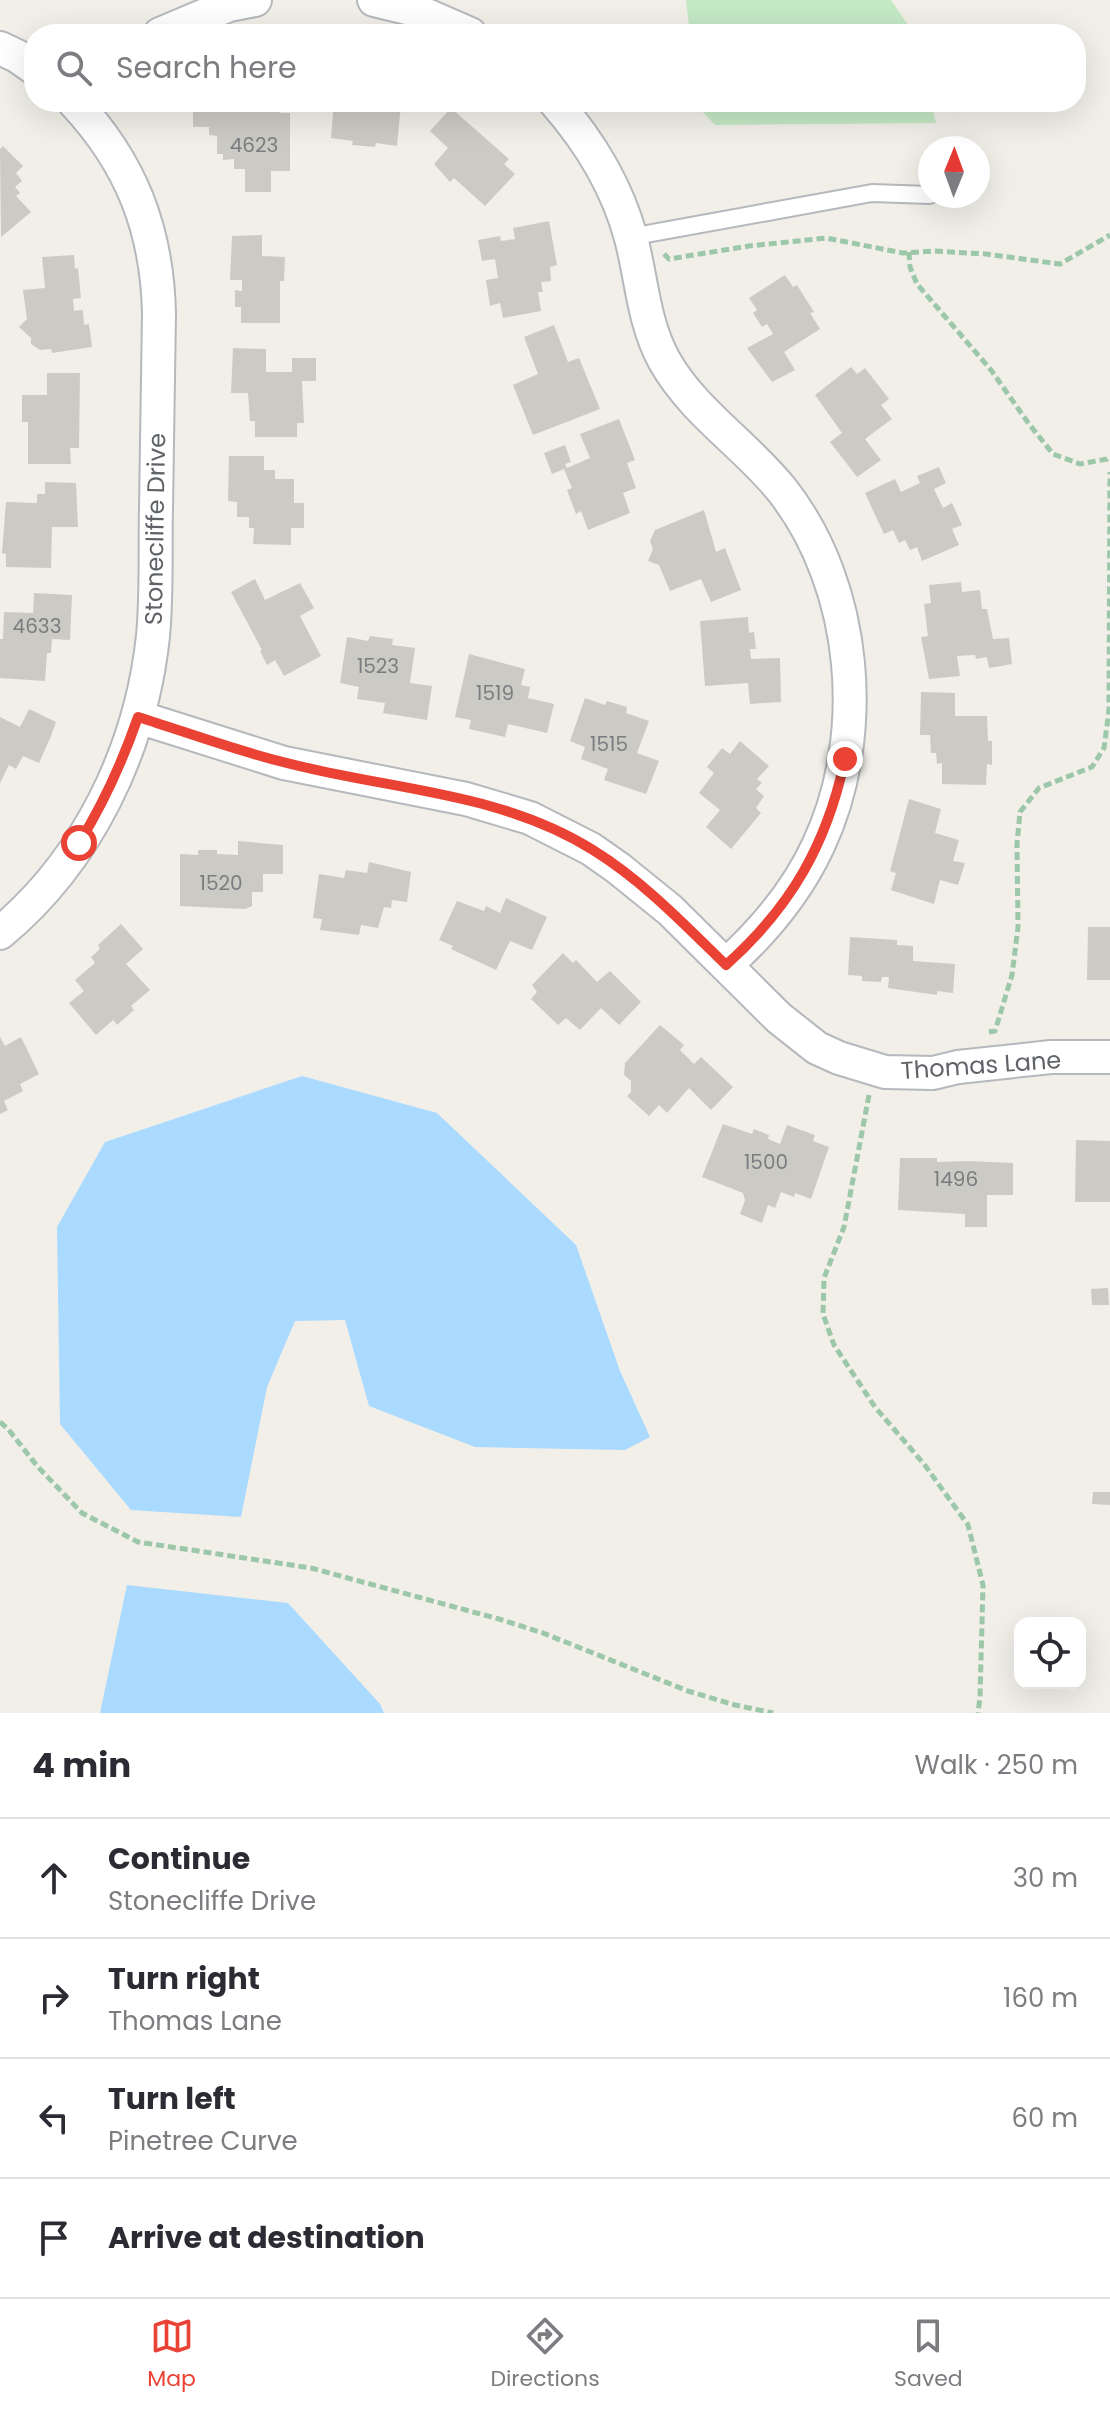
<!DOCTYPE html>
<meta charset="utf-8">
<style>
body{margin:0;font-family:Poppins,sans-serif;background:#f7f7f7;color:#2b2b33}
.controls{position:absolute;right:24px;bottom:24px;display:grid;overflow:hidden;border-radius:16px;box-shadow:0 8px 32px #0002}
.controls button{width:72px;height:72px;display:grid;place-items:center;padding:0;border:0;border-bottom:2px solid #e1e1e2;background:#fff;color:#2b2b33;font:40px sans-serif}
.compass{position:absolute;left:918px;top:136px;width:72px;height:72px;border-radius:50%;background:#fff;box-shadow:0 8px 32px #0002;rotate:1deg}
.stop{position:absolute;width:24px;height:24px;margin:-18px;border:6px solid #ea4335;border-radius:50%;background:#fff}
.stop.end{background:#ea4335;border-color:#fff;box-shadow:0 2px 8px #0008}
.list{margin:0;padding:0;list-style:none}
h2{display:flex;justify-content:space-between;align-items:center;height:104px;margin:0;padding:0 32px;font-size:34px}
h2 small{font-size:26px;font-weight:400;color:#7c7c81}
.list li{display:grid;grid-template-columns:52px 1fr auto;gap:24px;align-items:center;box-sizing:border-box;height:120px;padding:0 32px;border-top:2px solid #e1e1e2}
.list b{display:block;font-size:30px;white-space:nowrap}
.list p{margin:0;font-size:26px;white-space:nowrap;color:#7c7c81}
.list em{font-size:26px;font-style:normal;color:#7c7c81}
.icon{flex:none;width:44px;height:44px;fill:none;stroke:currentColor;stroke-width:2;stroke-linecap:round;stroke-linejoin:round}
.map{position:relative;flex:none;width:1110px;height:1713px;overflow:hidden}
.search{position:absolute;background:#fff;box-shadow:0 8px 32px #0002;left:24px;right:24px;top:24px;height:88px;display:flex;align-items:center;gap:20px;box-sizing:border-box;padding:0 28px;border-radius:32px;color:#7c7c81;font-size:30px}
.sheet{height:584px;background:#fff}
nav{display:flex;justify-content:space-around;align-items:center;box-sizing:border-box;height:112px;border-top:2px solid #e1e1e2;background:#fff;font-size:22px;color:#7c7c81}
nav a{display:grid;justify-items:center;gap:4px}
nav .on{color:#ea4335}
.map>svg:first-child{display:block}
.green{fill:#c5e8c5}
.water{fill:#aadaff}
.building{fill:#cccac5}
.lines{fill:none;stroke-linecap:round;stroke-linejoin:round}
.lane-casing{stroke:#b5b8bc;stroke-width:20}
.street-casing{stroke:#b5b8bc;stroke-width:36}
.path{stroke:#9cc7a9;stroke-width:5;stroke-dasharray:8 4;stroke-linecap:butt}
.lane{stroke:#fff;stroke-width:16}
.street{stroke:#fff;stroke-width:32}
.route{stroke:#ea4335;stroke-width:10}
.labels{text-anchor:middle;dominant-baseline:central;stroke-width:6;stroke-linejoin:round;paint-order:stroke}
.number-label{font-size:20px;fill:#7a7d7f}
.street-label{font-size:24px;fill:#5f6368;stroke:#fff}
</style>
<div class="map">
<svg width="1110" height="1713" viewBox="0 0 1110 1713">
<rect width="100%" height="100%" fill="#f1efe8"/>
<g class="green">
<path d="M686,0H891L914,34H690Z"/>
<path d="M699,102H931L936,123L715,125L699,108Z"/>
</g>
<g class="water">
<path d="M302,1076L437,1113L576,1245L620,1371L650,1437L625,1450L475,1447L369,1406L345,1320L295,1321L267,1387L241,1517L131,1510L60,1424L57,1227L105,1142Z"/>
<path d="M127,1585L288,1603L380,1704L384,1713H100Z"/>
</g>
<g class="building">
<path d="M193,102H240V112L281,109L280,113H290V171H271V192H245V169H234V159L223,160V154H217V136L209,135V127H193Z"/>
<path d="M334,102L401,103L397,146L376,143L375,147L352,145L353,141L331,138Z"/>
<path d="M451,108L509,159L504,164L515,174L485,206L454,178L450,182L434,164L448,148L430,131Z"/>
<path d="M3,146L23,166L16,173L22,181L15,187L20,193L16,196L31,212L1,237L0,149Z"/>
<path d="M549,221L557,265L550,267L551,281L541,282L543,292H538L541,311L503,318L500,303L490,306L486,280L498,278L495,259L482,261L478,240L500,236L501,241L515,239L513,228Z"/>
<path d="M262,235V256L285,257L284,281H280V323H241V307H235V290L242,291V280H230L232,236Z"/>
<path d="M74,255L75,269L78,268L81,298L73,299L74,311L83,310L84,325L89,324L92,347L52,353L51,349L40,350L31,344V338L19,327L27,319L23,290L45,288L42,257Z"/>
<path d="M785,275L793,287L797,285L814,312L810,313L820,329L784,352L795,370L772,382L747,348L773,334L767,324L762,327L753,313L757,310L749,298Z"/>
<path d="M554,325L568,362L579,358L600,409L533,435L513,385L538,374L524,337Z"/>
<path d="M233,348L266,349V372H292V358H316V381H302L304,423H297V437H255V421H250L248,393H231Z"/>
<path d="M851,367L857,374L865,368L889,399L881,405L892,419L865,439L881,460L857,477L830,442L842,433L815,395Z"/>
<path d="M47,373H80L79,448H70L71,464H28V422H22V395H47Z"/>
<path d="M619,419L635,460L627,463L636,488L623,493L630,513L588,530L581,511L576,514L567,490L572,488L564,469L552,474L544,453L565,445L571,462L565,464L567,468L590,458L580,434Z"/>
<path d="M229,456H264V470H275V479H294V503H304V528H291V545L253,544L254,528H249V517H237V502L228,501Z"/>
<path d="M939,467L946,483L934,489L943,508L952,503L962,525L952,529L959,545L922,561L917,547L910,550L905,540L899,543L893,530L884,534L865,493L895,479L901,492L920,483L917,476Z"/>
<path d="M45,482L76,483L78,527H52L51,568L6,567V554L2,553L6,502L37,503V494H45Z"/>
<path d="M704,510L716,552L725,548L741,590L711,602L701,579L670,591L659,565L648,561L653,549L650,541L655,530Z"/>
<path d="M255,579L265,600L300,583L314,608L300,616L321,656L284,676L275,660L267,665L260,651L262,650L231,592Z"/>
<path d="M961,582L962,592L980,590L982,609H987L993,639L1009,638L1012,664L989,668L987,657L976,659L975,655L957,656L960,676L929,679L921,637L928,636L924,604L931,603L929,585Z"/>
<path d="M34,593L72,595L70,640L52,639L51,653H47L45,681L0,678V639H3L4,612L33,613Z"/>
<path d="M748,617L749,633L754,632L756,649H750L751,659L780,658L781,702L750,704L748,683L705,686L700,621Z"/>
<path d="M370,636L393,639L392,645L415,648L410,683L432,686L427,720L383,713L385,703L357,699L359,687L340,683L347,637L368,641Z"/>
<path d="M469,654L525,669L521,685L530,687L528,698L554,704L547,733L508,724L505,737L469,729L471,720L455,717Z"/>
<path d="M921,692L955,693V716H987L988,741H992V765L987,764L986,785L942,784V763L937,764L936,753H931L930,735H920Z"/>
<path d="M585,698L605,705L607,701L627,707L626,713L649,721L637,753L659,761L646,794L604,780L608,769L581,759L585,747L570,741Z"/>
<path d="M29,709L56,722L51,736L39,763L23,756L16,769L9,765L0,783V717L20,727Z"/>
<path d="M740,741L769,766L757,779L762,783L756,789L764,796L756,808L761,813L731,849L706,827L720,810L699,793L714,773L707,767L722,748L730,754Z"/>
<path d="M909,799L941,809L935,833L959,840L953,861L965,863L958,885L940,880L934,904L891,890L896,873L890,871Z"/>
<path d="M238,841L283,845V874H263V892H252V906L245,909L180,906V854L198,855V850H217V854L238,855Z"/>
<path d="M369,862L411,872L407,902L392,900L391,908L384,907L378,928L361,925L359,935L320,930L322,919L313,918L319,874L344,878L346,870L367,873Z"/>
<path d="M506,898L547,917L532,950L510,941L496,970L451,949L453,946L439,940L457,901L484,911L486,906L500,913Z"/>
<path d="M121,924L143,949L126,964L150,990L131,1006L134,1010L117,1025L113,1020L96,1035L69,1003L84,991L75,980L95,963L91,957L100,949L98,945Z"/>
<path d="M1088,927H1110V980H1087Z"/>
<path d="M850,937L897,940V945L913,946V961L955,964L953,993L937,991V995L888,988L889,977H882L881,982L862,981V976L848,975Z"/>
<path d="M563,953L573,963L576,960L597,982L610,971L641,1002L619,1025L601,1008L580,1030L566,1018L558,1025L531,999L537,992L532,985Z"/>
<path d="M660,1025L684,1045L680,1050L694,1064L701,1057L733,1087L711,1110L689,1088L667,1113L659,1105L649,1116L627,1096L631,1092V1081L624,1075L625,1063Z"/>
<path d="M0,1037L5,1046L21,1037L39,1074L20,1084L23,1091L4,1101L8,1110L0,1114Z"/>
<path d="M723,1124L752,1134L754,1129L769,1135L768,1139L780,1144L787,1125L815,1135L813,1141L829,1147L811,1199L795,1193L794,1197L781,1192L775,1208L768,1205L762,1223L740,1214L745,1200L743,1193L702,1177Z"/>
<path d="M1076,1140L1110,1141V1202H1075Z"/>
<path d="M900,1158H937V1162L968,1161L1013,1163V1195H987V1227H965V1214L898,1210Z"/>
<path d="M1108,1288L1109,1305H1092L1091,1289Z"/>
<path d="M1093,1492H1110V1505L1092,1504Z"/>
</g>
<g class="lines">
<defs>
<path id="lane" d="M630,237L872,193L930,195"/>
<g id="street">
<path d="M374,0L415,10L470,34"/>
<path d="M160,34L229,5L255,0"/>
<path d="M0,48L17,56L34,68"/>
<path d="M555,102C590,142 617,186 631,238C642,280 643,321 664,360C693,412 745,444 782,490C858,587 870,736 818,846C796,893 764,931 726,965"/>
<path d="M138,717L284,763L466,799L530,818L591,849L618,868L670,910L779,1018L817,1048L839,1058L885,1072L933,1073L958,1067L1051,1057H1110"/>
<path d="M0,933C88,860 141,749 153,636C157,594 155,551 156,508C157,443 158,378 159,313C157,229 131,163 74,102"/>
</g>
</defs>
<use href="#lane" class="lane-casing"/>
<use href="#street" class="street-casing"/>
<g class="path">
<path d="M909,252L910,267L917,284L991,370L1029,424L1053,454L1080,464L1107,459L1110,456"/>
<path d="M664,254L669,259L749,246L826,238L903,253L933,251L986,254L1060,264L1110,235"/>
<path d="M989,1032L995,1031L1012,975L1018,927L1017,844L1020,812L1039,788L1092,767L1104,748L1109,710L1110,472"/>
<path d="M869,1095L844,1227L824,1278L823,1314L834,1345L875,1407L924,1464L968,1525L983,1585L980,1697L978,1713"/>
<path d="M0,1422L8,1429L38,1467L82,1513L138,1542L311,1568L499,1619L543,1633L688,1691L735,1705L773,1713"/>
</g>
<use href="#lane" class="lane"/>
<use href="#street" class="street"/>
</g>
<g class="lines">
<path class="route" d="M79,843C105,801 122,763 138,717C186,732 234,750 283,762C387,790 499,791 593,850C643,881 684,924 726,965C791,907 827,844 845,759"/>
</g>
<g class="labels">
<g class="number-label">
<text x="254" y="145">4623</text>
<text x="37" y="626">4633</text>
<text x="378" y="666">1523</text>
<text x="495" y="693">1519</text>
<text x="609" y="744">1515</text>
<text x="221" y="883">1520</text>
<text x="766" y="1162">1500</text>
<text x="956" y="1179">1496</text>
</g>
<g class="street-label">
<text transform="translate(155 529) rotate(-89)">Stonecliffe Drive</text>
<text transform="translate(981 1065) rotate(-4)">Thomas Lane</text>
</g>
</g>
</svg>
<div class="controls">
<button><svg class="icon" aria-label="locate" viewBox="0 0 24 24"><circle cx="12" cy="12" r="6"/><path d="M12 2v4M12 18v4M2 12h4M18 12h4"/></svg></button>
</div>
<svg class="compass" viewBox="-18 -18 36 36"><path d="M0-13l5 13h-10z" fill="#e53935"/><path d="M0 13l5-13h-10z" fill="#7c7c81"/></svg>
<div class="stop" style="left:79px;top:843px"></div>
<div class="stop end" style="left:845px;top:759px"></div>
<div class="search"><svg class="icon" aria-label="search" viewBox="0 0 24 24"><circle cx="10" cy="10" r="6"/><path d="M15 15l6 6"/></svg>Search here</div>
</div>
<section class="sheet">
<h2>4 min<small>Walk · 250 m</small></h2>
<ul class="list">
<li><svg class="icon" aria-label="ahead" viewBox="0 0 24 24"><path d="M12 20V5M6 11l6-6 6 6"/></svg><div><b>Continue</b><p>Stonecliffe Drive</p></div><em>30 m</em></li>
<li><svg class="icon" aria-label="right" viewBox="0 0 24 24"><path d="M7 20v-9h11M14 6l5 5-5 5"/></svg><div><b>Turn right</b><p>Thomas Lane</p></div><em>160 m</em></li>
<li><svg class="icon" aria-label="left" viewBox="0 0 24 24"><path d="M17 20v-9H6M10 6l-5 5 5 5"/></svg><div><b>Turn left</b><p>Pinetree Curve</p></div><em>60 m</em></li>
<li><svg class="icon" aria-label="arrive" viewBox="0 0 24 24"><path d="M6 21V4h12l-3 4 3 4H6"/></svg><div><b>Arrive at destination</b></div></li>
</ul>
</section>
<nav>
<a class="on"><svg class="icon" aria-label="map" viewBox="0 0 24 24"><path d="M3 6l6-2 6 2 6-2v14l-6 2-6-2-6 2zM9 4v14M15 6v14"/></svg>Map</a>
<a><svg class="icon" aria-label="directions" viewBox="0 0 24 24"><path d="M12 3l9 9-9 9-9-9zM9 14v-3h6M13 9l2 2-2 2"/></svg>Directions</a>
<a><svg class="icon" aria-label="saved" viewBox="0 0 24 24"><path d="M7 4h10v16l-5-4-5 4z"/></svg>Saved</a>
</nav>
